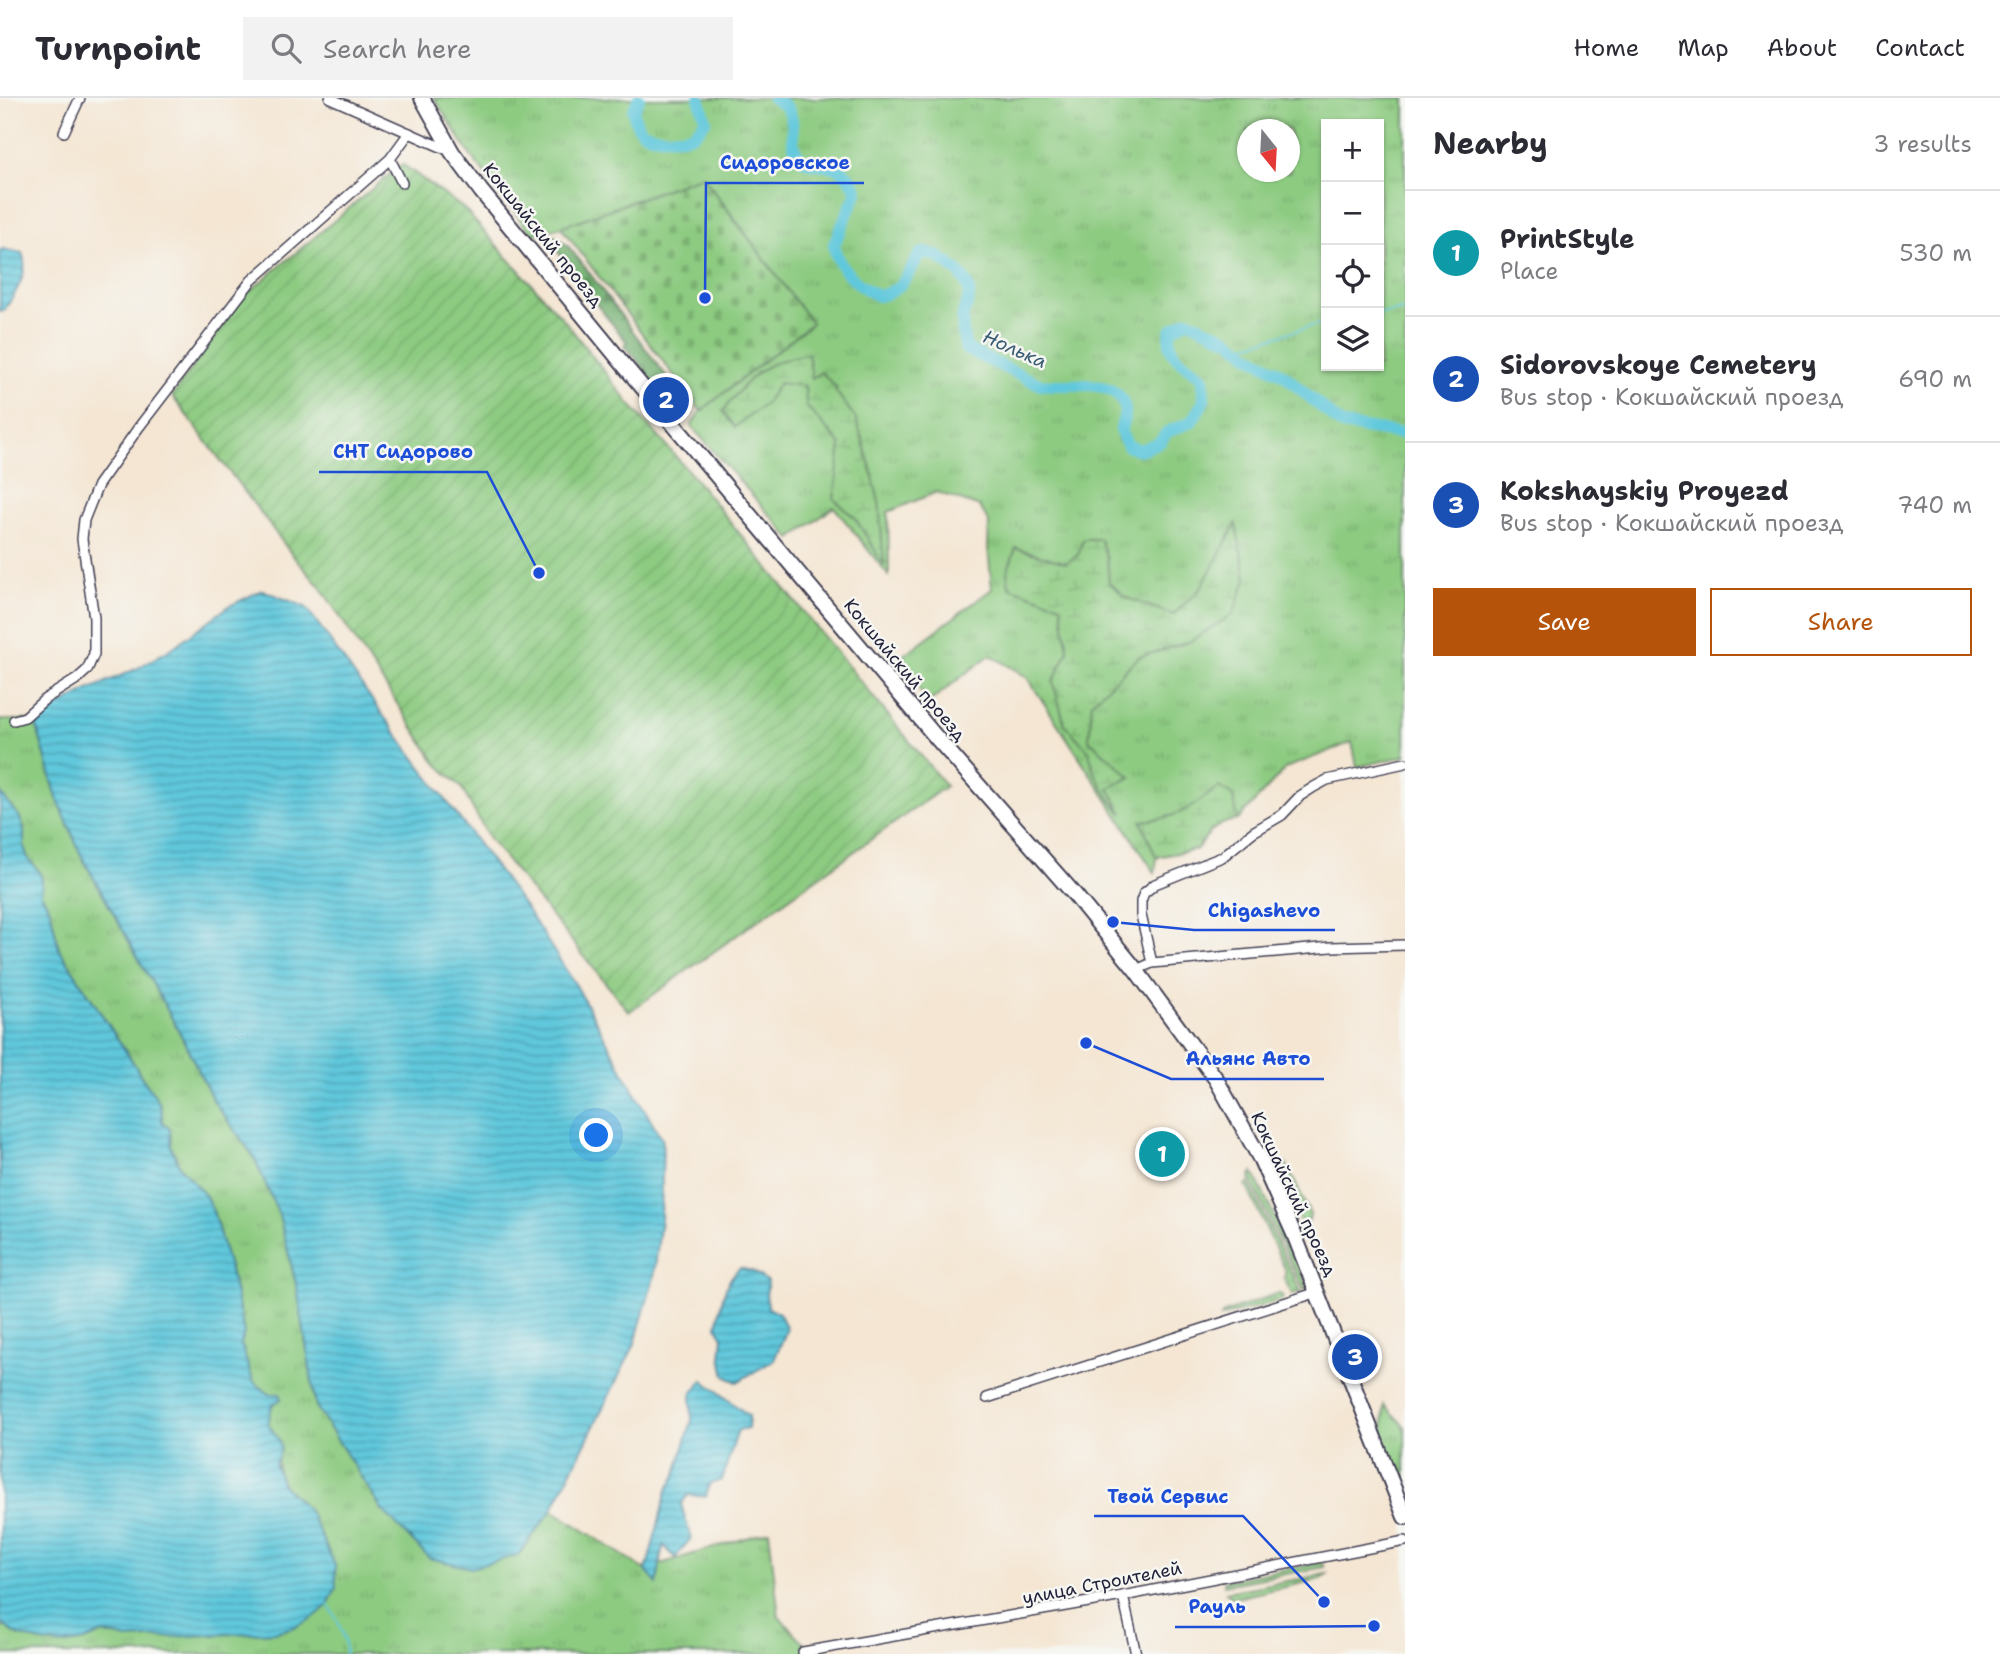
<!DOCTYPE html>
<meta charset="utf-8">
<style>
body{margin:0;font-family:"Shantell Sans",sans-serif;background:#f2f2f3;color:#2b2b33}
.controls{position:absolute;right:21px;top:21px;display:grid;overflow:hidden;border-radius:0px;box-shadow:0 2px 5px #0004}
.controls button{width:63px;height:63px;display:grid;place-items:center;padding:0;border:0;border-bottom:2px solid #e1e1e2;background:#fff;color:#2b2b33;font:35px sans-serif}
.compass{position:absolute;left:1237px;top:21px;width:63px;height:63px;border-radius:50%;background:#fff;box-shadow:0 2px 5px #0004;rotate:162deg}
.you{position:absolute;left:597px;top:1038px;width:24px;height:24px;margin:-18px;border:5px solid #fff;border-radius:50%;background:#1a73e8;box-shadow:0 0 0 10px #1a73e833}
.badge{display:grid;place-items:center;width:46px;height:46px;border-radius:50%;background:#b45309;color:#fff;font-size:23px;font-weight:700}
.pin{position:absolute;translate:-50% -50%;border:4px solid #fff;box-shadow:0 2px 7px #0006}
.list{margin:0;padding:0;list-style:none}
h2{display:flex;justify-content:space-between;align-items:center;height:91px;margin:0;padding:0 28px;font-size:30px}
h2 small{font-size:23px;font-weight:400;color:#7c7c81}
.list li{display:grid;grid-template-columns:46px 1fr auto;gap:21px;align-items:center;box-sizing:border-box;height:126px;padding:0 28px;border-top:2px solid #e1e1e2}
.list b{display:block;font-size:26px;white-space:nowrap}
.list p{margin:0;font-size:23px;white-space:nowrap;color:#7c7c81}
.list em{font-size:23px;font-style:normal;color:#7c7c81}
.actions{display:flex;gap:14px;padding:21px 28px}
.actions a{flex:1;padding:16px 0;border:2px solid #b45309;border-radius:0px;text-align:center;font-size:24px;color:#b45309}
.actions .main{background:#b45309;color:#fff}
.icon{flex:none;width:38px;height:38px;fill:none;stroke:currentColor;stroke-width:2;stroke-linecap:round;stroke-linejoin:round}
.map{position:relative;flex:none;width:1405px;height:1556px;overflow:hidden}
header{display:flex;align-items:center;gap:42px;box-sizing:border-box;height:98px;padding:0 35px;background:#fff;border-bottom:2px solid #e1e1e2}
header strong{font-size:33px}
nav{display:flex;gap:38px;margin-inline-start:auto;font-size:24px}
.search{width:490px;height:63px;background:#f2f2f3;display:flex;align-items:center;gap:18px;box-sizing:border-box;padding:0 24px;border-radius:0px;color:#7c7c81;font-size:26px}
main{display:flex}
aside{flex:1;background:#fff}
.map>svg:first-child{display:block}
.grass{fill:url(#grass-tufts);stroke:#58765e;stroke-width:2;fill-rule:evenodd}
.forest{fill:url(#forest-firs);stroke:#4a6855;stroke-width:2}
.wetland{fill:url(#wetland-marsh);stroke:#58765e;stroke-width:2}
.cemetery{fill:url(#cemetery-stones);stroke:#58765e;stroke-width:2}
.garden{fill:url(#garden-furrows);stroke:#58765e;stroke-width:2}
.water{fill:url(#water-rules);stroke:#41758c;stroke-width:2}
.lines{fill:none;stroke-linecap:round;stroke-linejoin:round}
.stream{stroke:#60c8dc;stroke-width:2}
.river{stroke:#60c8dc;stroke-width:12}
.minor-casing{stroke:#423f52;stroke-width:12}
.primary-casing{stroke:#423f52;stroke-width:18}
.minor{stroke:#fff;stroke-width:9}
.primary{stroke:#fff;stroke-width:14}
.labels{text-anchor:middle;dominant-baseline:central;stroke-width:5;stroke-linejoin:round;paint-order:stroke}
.street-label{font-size:18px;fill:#22223b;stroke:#f6f6f2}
.water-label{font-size:19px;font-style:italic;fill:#385c73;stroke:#f6f6f2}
.leader{fill:none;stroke:#1d4ed8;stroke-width:2.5}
.callout-dot{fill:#1d4ed8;stroke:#f6f6f2;stroke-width:2.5}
.callout-label{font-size:19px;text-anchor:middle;font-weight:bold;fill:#1d4ed8;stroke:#f6f6f2;stroke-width:5;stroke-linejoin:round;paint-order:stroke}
</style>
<header>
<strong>Turnpoint</strong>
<div class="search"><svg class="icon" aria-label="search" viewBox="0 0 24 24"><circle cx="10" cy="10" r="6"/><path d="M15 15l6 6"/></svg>Search here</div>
<nav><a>Home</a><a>Map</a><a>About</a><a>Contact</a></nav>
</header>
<main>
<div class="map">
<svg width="1405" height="1556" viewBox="0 0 1405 1556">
<defs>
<pattern id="grass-tufts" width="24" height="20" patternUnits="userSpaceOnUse" patternTransform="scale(1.75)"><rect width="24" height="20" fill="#8dcb81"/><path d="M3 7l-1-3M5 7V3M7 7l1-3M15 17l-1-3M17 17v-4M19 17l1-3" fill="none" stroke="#79ae70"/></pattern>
<pattern id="forest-firs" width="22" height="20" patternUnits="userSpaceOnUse" patternTransform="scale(1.75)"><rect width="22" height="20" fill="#72af6f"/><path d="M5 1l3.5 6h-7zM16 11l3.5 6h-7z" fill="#5d8e5c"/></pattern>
<pattern id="wetland-marsh" width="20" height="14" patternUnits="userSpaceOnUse" patternTransform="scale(1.75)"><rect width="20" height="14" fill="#8dcb81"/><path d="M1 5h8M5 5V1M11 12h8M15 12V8" fill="none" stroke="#79ae70"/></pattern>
<pattern id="cemetery-stones" width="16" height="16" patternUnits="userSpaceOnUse" patternTransform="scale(1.75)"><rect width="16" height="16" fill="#8dcb81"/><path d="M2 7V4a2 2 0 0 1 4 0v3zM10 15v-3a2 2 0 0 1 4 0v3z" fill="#79ae70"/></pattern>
<pattern id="garden-furrows" width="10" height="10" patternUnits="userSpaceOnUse" patternTransform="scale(1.75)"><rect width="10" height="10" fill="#8dcb81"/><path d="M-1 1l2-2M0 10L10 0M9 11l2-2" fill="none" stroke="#79ae70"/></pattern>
<pattern id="water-rules" width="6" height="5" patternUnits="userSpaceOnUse" patternTransform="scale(1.75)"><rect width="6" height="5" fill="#60c8dc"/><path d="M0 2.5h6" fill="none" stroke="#4fa2b4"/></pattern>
</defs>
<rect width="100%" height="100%" fill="#f6f6f2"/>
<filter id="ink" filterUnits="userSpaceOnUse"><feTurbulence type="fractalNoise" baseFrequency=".0143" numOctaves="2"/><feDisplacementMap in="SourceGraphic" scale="14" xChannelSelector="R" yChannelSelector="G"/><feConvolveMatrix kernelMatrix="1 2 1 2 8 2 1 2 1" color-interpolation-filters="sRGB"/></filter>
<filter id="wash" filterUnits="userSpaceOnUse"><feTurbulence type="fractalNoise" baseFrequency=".00686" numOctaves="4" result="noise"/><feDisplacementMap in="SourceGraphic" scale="28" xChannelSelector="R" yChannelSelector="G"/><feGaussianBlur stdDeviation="1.57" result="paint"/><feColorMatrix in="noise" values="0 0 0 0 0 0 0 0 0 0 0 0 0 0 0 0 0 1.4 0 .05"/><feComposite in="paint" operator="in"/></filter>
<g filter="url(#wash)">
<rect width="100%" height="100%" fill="#f4e6d3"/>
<g class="grass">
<path d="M434,0H1405V658L1357,669L1352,644L1286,670L1238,722L1224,723L1210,733L1197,751L1157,759L1155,775L1027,579L990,557L929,604L897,562L992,491L988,450L989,424L980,409L937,394L888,414L889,478L834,409L791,441L691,328L701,313L811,225L703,78L561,129L532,137L471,58ZM1326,26H1379V268H1326ZM1248,32H1290V74H1248Z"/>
<path d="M0,622H35L57,700L81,757L179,933L213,1002L254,1059L279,1117L297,1190L316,1308L382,1412L518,1457L552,1412L644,1471L769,1433L779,1519L815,1556H0V1529H6L18,1537L85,1543L103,1535L128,1541L309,1413C281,1385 273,1384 279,1342L268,1326L272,1307L269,1296L253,1283L241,1246L244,1235L233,1183L213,1113L205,1097L180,1069L171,1049L170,1031L162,1024C164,998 145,991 136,969L59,851L50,811L41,796L42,781L38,772L28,761L24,748V731L19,718L0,695Z"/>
<path d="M1286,1066L1310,1116L1309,1122L1305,1124L1299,1122L1278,1073L1279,1068Z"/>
<path d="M1253,1074L1307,1186L1304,1192L1250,1080Z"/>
<path d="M1249,1085L1301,1194L1292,1196L1284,1180L1286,1173L1246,1087Z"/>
<path d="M1278,1195L1283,1198L1281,1202L1221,1219L1224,1215Z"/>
<path d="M1384,1307L1405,1329V1396L1383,1338Z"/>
<path d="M1319,1465H1323L1325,1469L1224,1487V1483L1229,1482Z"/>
<path d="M1327,1476L1321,1481L1240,1499H1231L1226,1494Z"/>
</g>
<path class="forest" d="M555,138L568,148L585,169L688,307L682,311C675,305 669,294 662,290C657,286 651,287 648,281C638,265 639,261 624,248L627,244L592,201L559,155L550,147L551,140Z"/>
<g class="wetland">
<path d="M808,256L812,280L821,274L837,290L835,292L856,321L870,367L879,404L884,467L855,420L834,401L841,347L806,308L805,288L779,285L766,305L735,329L723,313C751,277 761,264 808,256Z"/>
<path d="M1236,426L1246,482L1233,516L1189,544L1139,559L1092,604L1089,642L1131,679L1109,690L1123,716L1110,701L1093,672L1089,653L1065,627L1053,584L1068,553L1061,507L1009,489L1007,474L1016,450L1066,465L1078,457L1083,441H1100L1107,460L1109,484L1125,499L1173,517L1201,490Z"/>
<path d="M1219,689L1233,698L1238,722C1217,724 1208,734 1197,751L1156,759L1141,723C1178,720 1190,711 1219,689Z"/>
</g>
<path class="cemetery" d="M702,78L812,225L701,313L561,129Z"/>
<path class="garden" d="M402,66L464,111L564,222L629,305L691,376L946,688L629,914L490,742L461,689L437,666L321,490L294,459L172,298L243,199Z"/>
<g class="water">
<path d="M2,151L22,155C31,174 14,196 4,213H0V153Z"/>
<path d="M262,492L306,509L385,620L528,813L577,889L636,997L663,1043L661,1120L654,1179L634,1248L552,1412L518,1457L471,1470L429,1460L382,1412L316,1308L297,1190L279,1117L254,1059L213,1002L179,933L81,757L57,700L35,622L86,593L136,571L172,550L229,508Z"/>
<path d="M0,695L19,718L24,731V748L28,761L38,772L42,781L41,796L50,811L59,851L136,969C145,991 164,998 162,1024L170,1031L171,1049L180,1069L205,1097L213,1113L233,1183L244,1235L241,1246L253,1283L269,1296H280L281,1301L272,1307L268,1326L279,1342L281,1351L275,1366L282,1386L309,1413L335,1467L336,1490L328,1507L313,1520L295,1529L275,1534L127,1541L103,1535L85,1543L60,1547L37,1543L18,1537L0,1525Z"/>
<path d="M740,1170L754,1174L768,1184L766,1197L768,1210L779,1215L787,1231L774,1262L737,1284L725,1278L721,1259L723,1239L717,1229C721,1209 723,1183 740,1170Z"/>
<path d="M703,1282L749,1318L748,1330L738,1332L722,1382L709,1386L706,1399L688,1397L681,1406L691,1440L675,1460L663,1447L657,1486L646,1473L667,1392L675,1379L692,1322L691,1297Z"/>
</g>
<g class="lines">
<g class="stream">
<path d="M1379,216L1405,212"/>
<path d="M1239,249L1326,224"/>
<path d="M328,1507C339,1523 345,1536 345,1556"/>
</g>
<g class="river">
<path d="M639,0L633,13C635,20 636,28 642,33C651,40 679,41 691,37C697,35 702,27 706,22L699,0"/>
<path d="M773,0C777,3 784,6 787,10C798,25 787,43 799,58C812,74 843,55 857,94L834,146C836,170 858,188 878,198C902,194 908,176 920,156C929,153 937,158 945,163C958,173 973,184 968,203C967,208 963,213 963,218C961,230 964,240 966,251L1039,286C1062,291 1120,275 1125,312C1126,319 1120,327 1121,334C1122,338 1126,344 1128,348L1140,352L1160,344L1167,334L1191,324L1204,303L1203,280C1186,264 1164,260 1171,232L1187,222L1230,242L1250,258L1284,277L1342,327L1405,336"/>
</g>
</g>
</g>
<g filter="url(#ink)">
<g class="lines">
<defs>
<g id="minor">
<path d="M330,0L450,53"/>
<path d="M64,34L80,0"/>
<path d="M390,61L402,85"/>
<path d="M14,622L25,619L45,601L77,581L87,572L94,556V520L82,441L84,422L98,387L139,329L251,183L390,61L409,35"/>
<path d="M1152,865L1141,817V803L1144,795L1155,786L1222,759L1253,734L1282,717L1300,698L1314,689L1327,682L1405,665"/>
<path d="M1136,872L1152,865L1331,849L1405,847"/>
<path d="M987,1300L1318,1194"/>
<path d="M1123,1498L1136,1556"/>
<path d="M803,1554L1123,1498L1405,1443"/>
</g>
<path id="primary" d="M422,0L452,54L481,93L628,272L935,638L1075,797L1136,872L1216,981L1261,1062L1294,1136L1405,1419"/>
</defs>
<use href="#minor" class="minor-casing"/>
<use href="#primary" class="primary-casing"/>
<use href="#minor" class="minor"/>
<use href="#primary" class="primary"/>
</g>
</g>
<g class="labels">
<g class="street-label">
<text transform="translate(543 137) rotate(51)">Кокшайский проезд</text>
<text transform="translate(905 572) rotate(50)">Кокшайский проезд</text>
<text transform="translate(1294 1096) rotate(65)">Кокшайский проезд</text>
<text transform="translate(1102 1485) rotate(-11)">улица Строителей</text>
</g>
<g class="water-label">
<text transform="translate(1015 251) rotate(24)">Нолька</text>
</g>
</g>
<path class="leader" d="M705 200L706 85H864M539 475L487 374H319M1113 824L1194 832H1335M1086 945L1171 981H1324M1324 1504L1243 1418H1094M1374 1528L1260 1529H1175"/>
<g class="callout-dot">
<circle cx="705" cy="200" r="7"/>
<circle cx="539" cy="475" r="7"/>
<circle cx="1113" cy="824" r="7"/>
<circle cx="1086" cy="945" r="7"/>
<circle cx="1324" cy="1504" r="7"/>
<circle cx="1374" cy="1528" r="7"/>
</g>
<g class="callout-label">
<text x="785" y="71">Сидоровское</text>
<text x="403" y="360">СНТ Сидорово</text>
<text x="1264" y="819">Chigashevo</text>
<text x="1248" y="967">Альянс Авто</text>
<text x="1168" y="1405">Твой Сервис</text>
<text x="1217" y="1515">Рауль</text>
</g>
</svg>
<div class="controls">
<button>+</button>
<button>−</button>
<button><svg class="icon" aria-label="locate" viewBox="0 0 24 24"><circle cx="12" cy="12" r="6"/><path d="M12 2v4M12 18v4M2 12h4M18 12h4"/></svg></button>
<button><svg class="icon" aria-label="layers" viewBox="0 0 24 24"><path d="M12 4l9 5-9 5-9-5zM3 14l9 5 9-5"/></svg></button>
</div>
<svg class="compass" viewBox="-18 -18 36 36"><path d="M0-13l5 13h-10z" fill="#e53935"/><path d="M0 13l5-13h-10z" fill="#7c7c81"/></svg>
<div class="you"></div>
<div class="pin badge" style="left:1162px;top:1056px;background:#0f9aa8">1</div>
<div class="pin badge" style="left:666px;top:302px;background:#1a4fb4">2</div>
<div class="pin badge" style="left:1355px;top:1259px;background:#1a4fb4">3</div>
</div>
<aside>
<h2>Nearby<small>3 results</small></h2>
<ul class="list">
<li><span class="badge" style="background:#0f9aa8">1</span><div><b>PrintStyle</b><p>Place</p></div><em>530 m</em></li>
<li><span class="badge" style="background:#1a4fb4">2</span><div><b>Sidorovskoye Cemetery</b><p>Bus stop · Кокшайский проезд</p></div><em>690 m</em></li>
<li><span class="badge" style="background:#1a4fb4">3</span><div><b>Kokshayskiy Proyezd</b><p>Bus stop · Кокшайский проезд</p></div><em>740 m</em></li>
</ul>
<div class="actions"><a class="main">Save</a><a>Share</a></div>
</aside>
</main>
